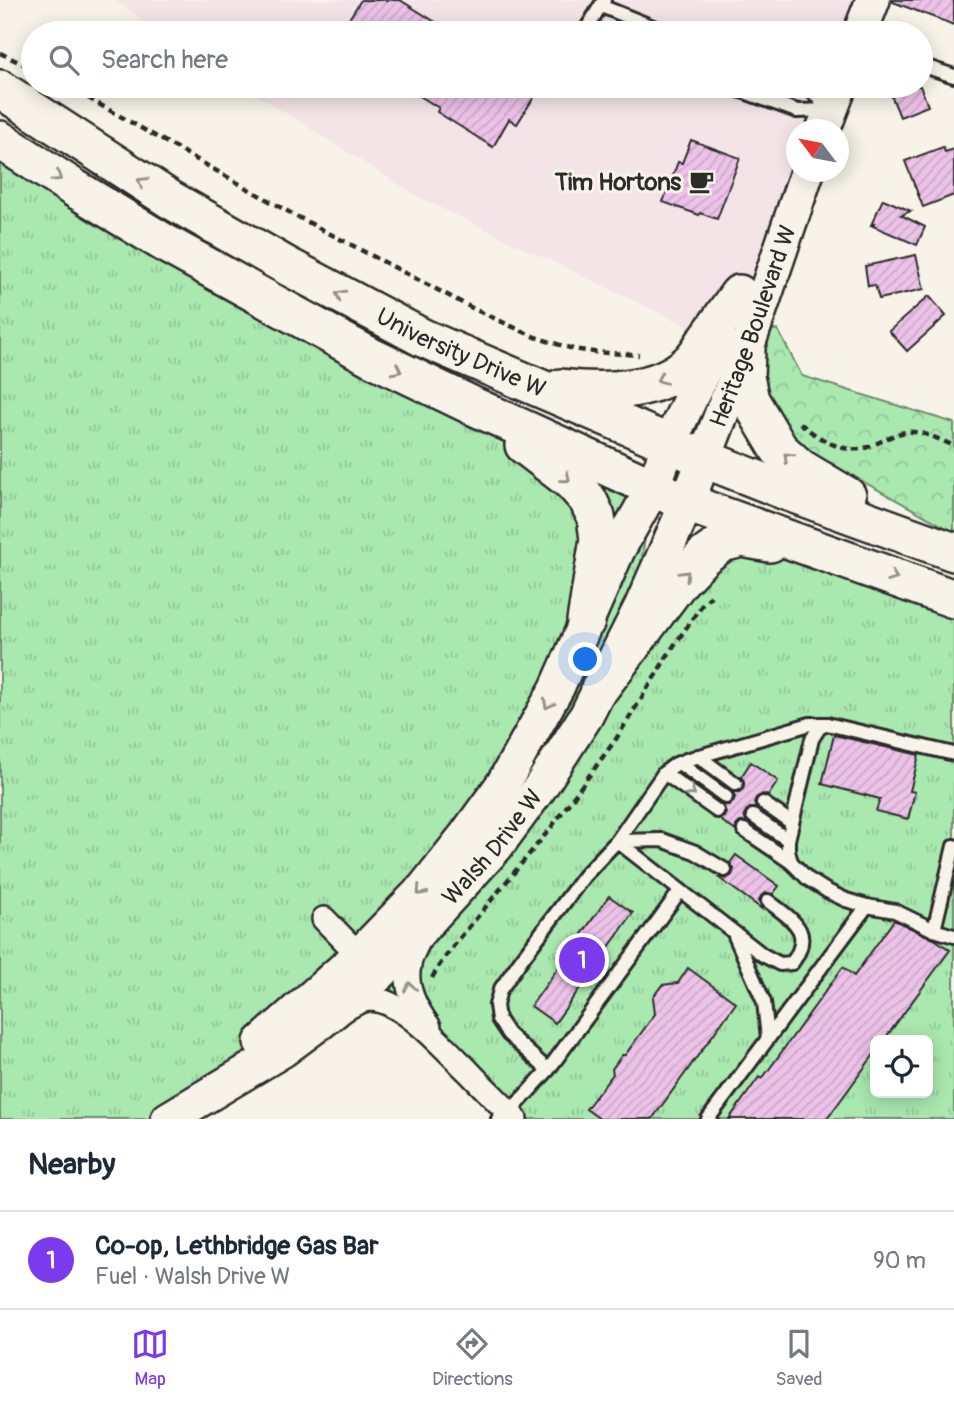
<!DOCTYPE html>
<meta charset="utf-8">
<style>
body{margin:0;font-family:Pangolin,sans-serif;background:#f2f2f3;color:#1f2937}
.controls{position:absolute;right:21px;bottom:21px;display:grid;overflow:hidden;border-radius:10px;box-shadow:0 4px 18px #0003}
.controls button{width:63px;height:63px;display:grid;place-items:center;padding:0;border:0;border-bottom:2px solid #e0e1e3;background:#fff;color:#1f2937;font:35px sans-serif}
.compass{position:absolute;left:786px;top:119px;width:63px;height:63px;border-radius:50%;background:#fff;box-shadow:0 4px 18px #0003;rotate:302deg}
.you{position:absolute;left:586px;top:660px;width:24px;height:24px;margin:-18px;border:5px solid #fff;border-radius:50%;background:#1a73e8;box-shadow:0 0 0 10px #1a73e833}
.badge{display:grid;place-items:center;width:46px;height:46px;border-radius:50%;background:#7c3aed;color:#fff;font-size:23px;font-weight:700}
.pin{position:absolute;translate:-50% -50%;border:4px solid #fff;box-shadow:0 2px 7px #0006}
.list{margin:0;padding:0;list-style:none}
h2{display:flex;justify-content:space-between;align-items:center;height:91px;margin:0;padding:0 28px;font-size:30px}
h2 small{font-size:23px;font-weight:400;color:#747a83}
.list li{display:grid;grid-template-columns:46px 1fr auto;gap:21px;align-items:center;box-sizing:border-box;height:98px;padding:0 28px;border-top:2px solid #e0e1e3}
.list b{display:block;font-size:26px;white-space:nowrap}
.list p{margin:0;font-size:23px;white-space:nowrap;color:#747a83}
.list em{font-size:23px;font-style:normal;color:#747a83}
.icon{flex:none;width:38px;height:38px;fill:none;stroke:currentColor;stroke-width:2;stroke-linecap:round;stroke-linejoin:round}
.map{position:relative;flex:none;width:954px;height:1119px;overflow:hidden}
.search{position:absolute;background:#fff;box-shadow:0 4px 18px #0003;left:21px;right:21px;top:21px;height:77px;display:flex;align-items:center;gap:18px;box-sizing:border-box;padding:0 24px;border-radius:38px;color:#747a83;font-size:26px}
.sheet{height:189px;background:#fff}
nav{display:flex;justify-content:space-around;align-items:center;box-sizing:border-box;height:98px;border-top:2px solid #e0e1e3;background:#fff;font-size:19px;color:#747a83}
nav a{display:grid;justify-items:center;gap:4px}
nav .on{color:#7c3aed}
.map>svg:first-child{display:block}
.built{fill:#f4e4e8}
.grass{fill:url(#grass-tufts);stroke:#6a8a6d;stroke-width:2;fill-rule:evenodd}
.park{fill:url(#park-crowns);stroke:#6a8a6d;stroke-width:2}
.building{fill:url(#building-hatch);stroke:#2b2b2b;stroke-width:2}
.lines{fill:none;stroke-linecap:round;stroke-linejoin:round}
.lane-casing{stroke:#2b2b2b;stroke-width:18}
.street-casing{stroke:#2b2b2b;stroke-width:28}
.secondary-casing{stroke:#2b2b2b;stroke-width:38}
.primary-casing{stroke:#2b2b2b;stroke-width:42}
.path{stroke:#2b2b2b;stroke-width:4.5;stroke-dasharray:7 5;stroke-linecap:butt}
.lane{stroke:#f7f3e8;stroke-width:12}
.street{stroke:#f7f3e8;stroke-width:23}
.secondary{stroke:#f7f3e8;stroke-width:33}
.primary{stroke:#f7f3e8;stroke-width:37}
.oneway{stroke:#918f8a}
.labels{text-anchor:middle;dominant-baseline:central;stroke-width:6;stroke-linejoin:round;paint-order:stroke}
.poi-label{font-size:24px;font-weight:bold;fill:#2b2b2b;stroke:#f7f3e8;text-anchor:end}
.street-label{font-size:24px;fill:#2b2b2b;stroke:#f7f3e8}
</style>
<div class="map">
<svg width="954" height="1119" viewBox="0 0 954 1119">
<defs>
<pattern id="grass-tufts" width="24" height="20" patternUnits="userSpaceOnUse" patternTransform="scale(1.75)"><rect width="24" height="20" fill="#a9e8af"/><path d="M3 7l-1-3M5 7V3M7 7l1-3M15 17l-1-3M17 17v-4M19 17l1-3" fill="none" stroke="#92c797"/></pattern>
<pattern id="park-crowns" width="20" height="18" patternUnits="userSpaceOnUse" patternTransform="scale(1.75)"><rect width="20" height="18" fill="#a9e8af"/><path d="M2 6a3 3 0 1 1 6 0M12 15a3 3 0 1 1 6 0" fill="none" stroke="#92c797"/></pattern>
<pattern id="building-hatch" width="6" height="6" patternUnits="userSpaceOnUse" patternTransform="scale(1.75)"><rect width="6" height="6" fill="#edc2e8"/><path d="M-1 1l2-2M0 6l6-6M5 7l2-2" fill="none" stroke="#cba7c7"/></pattern>
</defs>
<rect width="100%" height="100%" fill="#f7f3e8"/>
<filter id="ink" filterUnits="userSpaceOnUse"><feTurbulence type="fractalNoise" baseFrequency=".0143" numOctaves="2"/><feDisplacementMap in="SourceGraphic" scale="14" xChannelSelector="R" yChannelSelector="G"/><feConvolveMatrix kernelMatrix="1 2 1 2 8 2 1 2 1" color-interpolation-filters="sRGB"/></filter>
<g filter="url(#ink)">
<g class="built">
<path d="M115,0H873L860,33H160Z"/>
<path d="M243,86H840L823,129L796,130V172L735,349L422,199Z"/>
</g>
<path class="grass" d="M0,140L653,488L637,588L742,538L954,602V1119H515L370,967L168,1119H0ZM875,1040H928V1093H875Z"/>
<path class="park" d="M764,329L778,330L802,376L954,423V532L792,442L763,399Z"/>
<g class="building">
<path d="M361,0H400L453,33H340Z"/>
<path d="M893,0H954V25L893,2Z"/>
<path d="M404,86H541L517,124L509,119L493,147L437,112L439,108Z"/>
<path d="M900,86H920L928,106L900,117L889,90Z"/>
<path d="M691,140L740,158L717,219L700,213L699,215L663,202L678,162L682,163Z"/>
<path d="M943,147L945,152L954,149V195L923,207L905,161Z"/>
<path d="M883,199L911,211L901,215L925,227L917,245L873,226L874,224L871,225Z"/>
<path d="M916,255L924,289L879,299L875,285L868,286L865,266Z"/>
<path d="M929,296L946,316L907,351L889,331Z"/>
<path d="M834,735L919,755L910,791L915,792L908,819L876,811L880,799L822,784Z"/>
<path d="M751,762L778,781L768,796L763,794L756,798L754,803L756,808H750L746,811L744,816L747,822H740L736,826V831L719,819L724,817L726,813L723,805H729L733,802L735,797L733,792H739L743,789L744,781L741,777Z"/>
<path d="M736,855L779,886L773,894L765,893L761,896L759,901L762,909L719,878L720,877L726,879L732,875L734,869L730,863Z"/>
<path d="M609,896L633,913L555,1023L531,1006Z"/>
<path d="M894,920L936,940L950,950L884,1040H875V1053L827,1119H729L759,1077L762,1079L843,967L854,976Z"/>
<path d="M688,968L736,1003L652,1119H600L586,1109L613,1074L612,1069L622,1055H625L655,1014L653,997L662,985L678,983Z"/>
</g>
<g class="lines">
<defs>
<g id="lane">
<path d="M601,6L668,33"/>
<path d="M584,33L604,0"/>
<path d="M921,65L954,76"/>
<path d="M728,86L797,111L828,110"/>
<path d="M801,86L811,90L827,107"/>
<path d="M698,756L736,784"/>
<path d="M679,763L726,797"/>
<path d="M664,773L717,811"/>
<path d="M763,803L792,823"/>
<path d="M753,816L788,840"/>
<path d="M744,830L791,862L808,879L827,891L846,900L867,906L895,911L934,930L954,936"/>
<path d="M791,862L788,851V840L812,739L819,728L827,724"/>
<path d="M725,870L695,852L662,840L617,841L763,955L780,964L792,963C815,931 792,920 768,901"/>
<path d="M934,930L954,846"/>
<path d="M735,936L764,1002L768,1038"/>
<path d="M548,1070L508,1034L498,1019L496,1005L500,990L521,960L584,876L617,841L664,773L676,764L686,760L810,724H827L954,754"/>
<path d="M498,1119L509,1113L548,1070L680,891"/>
<path d="M708,1119L867,906"/>
</g>
<g id="street">
<path d="M324,919L359,955"/>
<path d="M419,939C416,947 410,956 409,965C404,988 416,1009 429,1027"/>
<path d="M345,1009C352,1005 362,999 370,999C404,1000 446,1050 469,1072C484,1088 500,1103 515,1119"/>
</g>
<g id="secondary">
<path d="M860,33L873,0"/>
<path d="M823,130L840,86"/>
<path d="M261,1042L359,955L424,888L466,835L503,784L557,688L618,550L653,488L669,444L719,337"/>
<path id="s1" d="M168,1119L283,1050L321,1022L381,973L496,847L541,786L586,716L641,607L687,503L746,351L807,172"/>
</g>
<g id="primary">
<path id="s2" d="M0,89L171,200L285,265L423,338L705,459L786,491L954,552"/>
<path d="M0,140L74,188L168,245L371,357L473,406L687,503L954,599"/>
<path d="M746,351L745,377L750,400L779,449L800,468L847,496"/>
<path d="M561,388C602,393 659,393 691,361C697,355 702,346 707,339C718,324 728,309 739,294"/>
<path d="M524,445L573,483L588,500L596,517L599,539L586,621"/>
<path d="M600,688L680,581L704,556L722,543L742,538L770,543"/>
</g>
</defs>
<use href="#lane" class="lane-casing"/>
<use href="#street" class="street-casing"/>
<use href="#secondary" class="secondary-casing"/>
<use href="#primary" class="primary-casing"/>
<g class="path">
<path d="M0,53L33,69"/>
<path d="M67,86L296,216L474,309L535,337L573,349L594,352L639,355"/>
<path d="M800,423C816,437 842,454 865,448C879,444 891,434 906,432C921,430 941,440 954,446"/>
<path d="M432,978L438,967L455,944L550,829L616,739L673,647L702,605L711,596"/>
</g>
<use href="#lane" class="lane"/>
<use href="#street" class="street"/>
<use href="#secondary" class="secondary"/>
<use href="#primary" class="primary"/>
</g>
<defs><path id="oneway-chevron" d="M-2-3.5L2.5 0L-2 3.5" fill="none" stroke-width="1.6" stroke-linecap="round" stroke-linejoin="round" transform="scale(1.75)"/></defs>
<g class="oneway">
<use href="#oneway-chevron" transform="translate(57 177) rotate(33)"/>
<use href="#oneway-chevron" transform="translate(142 182) rotate(-148)"/>
<use href="#oneway-chevron" transform="translate(340 295) rotate(-152)"/>
<use href="#oneway-chevron" transform="translate(397 370) rotate(26)"/>
<use href="#oneway-chevron" transform="translate(661 379) rotate(157)"/>
<use href="#oneway-chevron" transform="translate(788 457) rotate(-137)"/>
<use href="#oneway-chevron" transform="translate(566 478) rotate(39)"/>
<use href="#oneway-chevron" transform="translate(685 575) rotate(-46)"/>
<use href="#oneway-chevron" transform="translate(893 577) rotate(20)"/>
<use href="#oneway-chevron" transform="translate(548 704) rotate(118)"/>
<use href="#oneway-chevron" transform="translate(691 792) rotate(35)"/>
<use href="#oneway-chevron" transform="translate(421 891) rotate(132)"/>
<use href="#oneway-chevron" transform="translate(410 987) rotate(-99)"/>
</g>
</g>
<defs>
<symbol id="cafe-bare" viewBox="-9 -9 18 18"><path d="M-5.5-4.5H6V0H3Q3 3.5 0 3.5H-2.5Q-5.5 3.5-5.5 0ZM3-3.2v2h1.7v-2ZM-6 4.5H4V6H-6Z" fill="#2b2b2b" stroke="#f7f3e8" stroke-width="2.5" paint-order="stroke"/></symbol>
</defs>
<g fill-rule="evenodd">
<use href="#cafe-bare" x="684" y="164" width="35" height="35"/>
</g>
<g class="labels">
<g class="poi-label">
<text x="681" y="182">Tim Hortons</text>
</g>
<g class="street-label">
<text stroke="none"><textPath href="#s1" startOffset="1013">Heritage Boulevard W</textPath></text>
<text stroke="none"><textPath href="#s2" startOffset="532">University Drive W</textPath></text>
<text stroke="none"><textPath href="#s1" startOffset="427">Walsh Drive W</textPath></text>
</g>
</g>
</svg>
<div class="controls">
<button><svg class="icon" aria-label="locate" viewBox="0 0 24 24"><circle cx="12" cy="12" r="6"/><path d="M12 2v4M12 18v4M2 12h4M18 12h4"/></svg></button>
</div>
<svg class="compass" viewBox="-18 -18 36 36"><path d="M0-13l5 13h-10z" fill="#e53935"/><path d="M0 13l5-13h-10z" fill="#747a83"/></svg>
<div class="you"></div>
<div class="pin badge" style="left:582px;top:960px">1</div>
<div class="search"><svg class="icon" aria-label="search" viewBox="0 0 24 24"><circle cx="10" cy="10" r="6"/><path d="M15 15l6 6"/></svg>Search here</div>
</div>
<section class="sheet">
<h2>Nearby<small></small></h2>
<ul class="list">
<li><span class="badge">1</span><div><b>Co-op, Lethbridge Gas Bar</b><p>Fuel · Walsh Drive W</p></div><em>90 m</em></li>
</ul>
</section>
<nav>
<a class="on"><svg class="icon" aria-label="map" viewBox="0 0 24 24"><path d="M3 6l6-2 6 2 6-2v14l-6 2-6-2-6 2zM9 4v14M15 6v14"/></svg>Map</a>
<a><svg class="icon" aria-label="directions" viewBox="0 0 24 24"><path d="M12 3l9 9-9 9-9-9zM9 14v-3h6M13 9l2 2-2 2"/></svg>Directions</a>
<a><svg class="icon" aria-label="saved" viewBox="0 0 24 24"><path d="M7 4h10v16l-5-4-5 4z"/></svg>Saved</a>
</nav>
